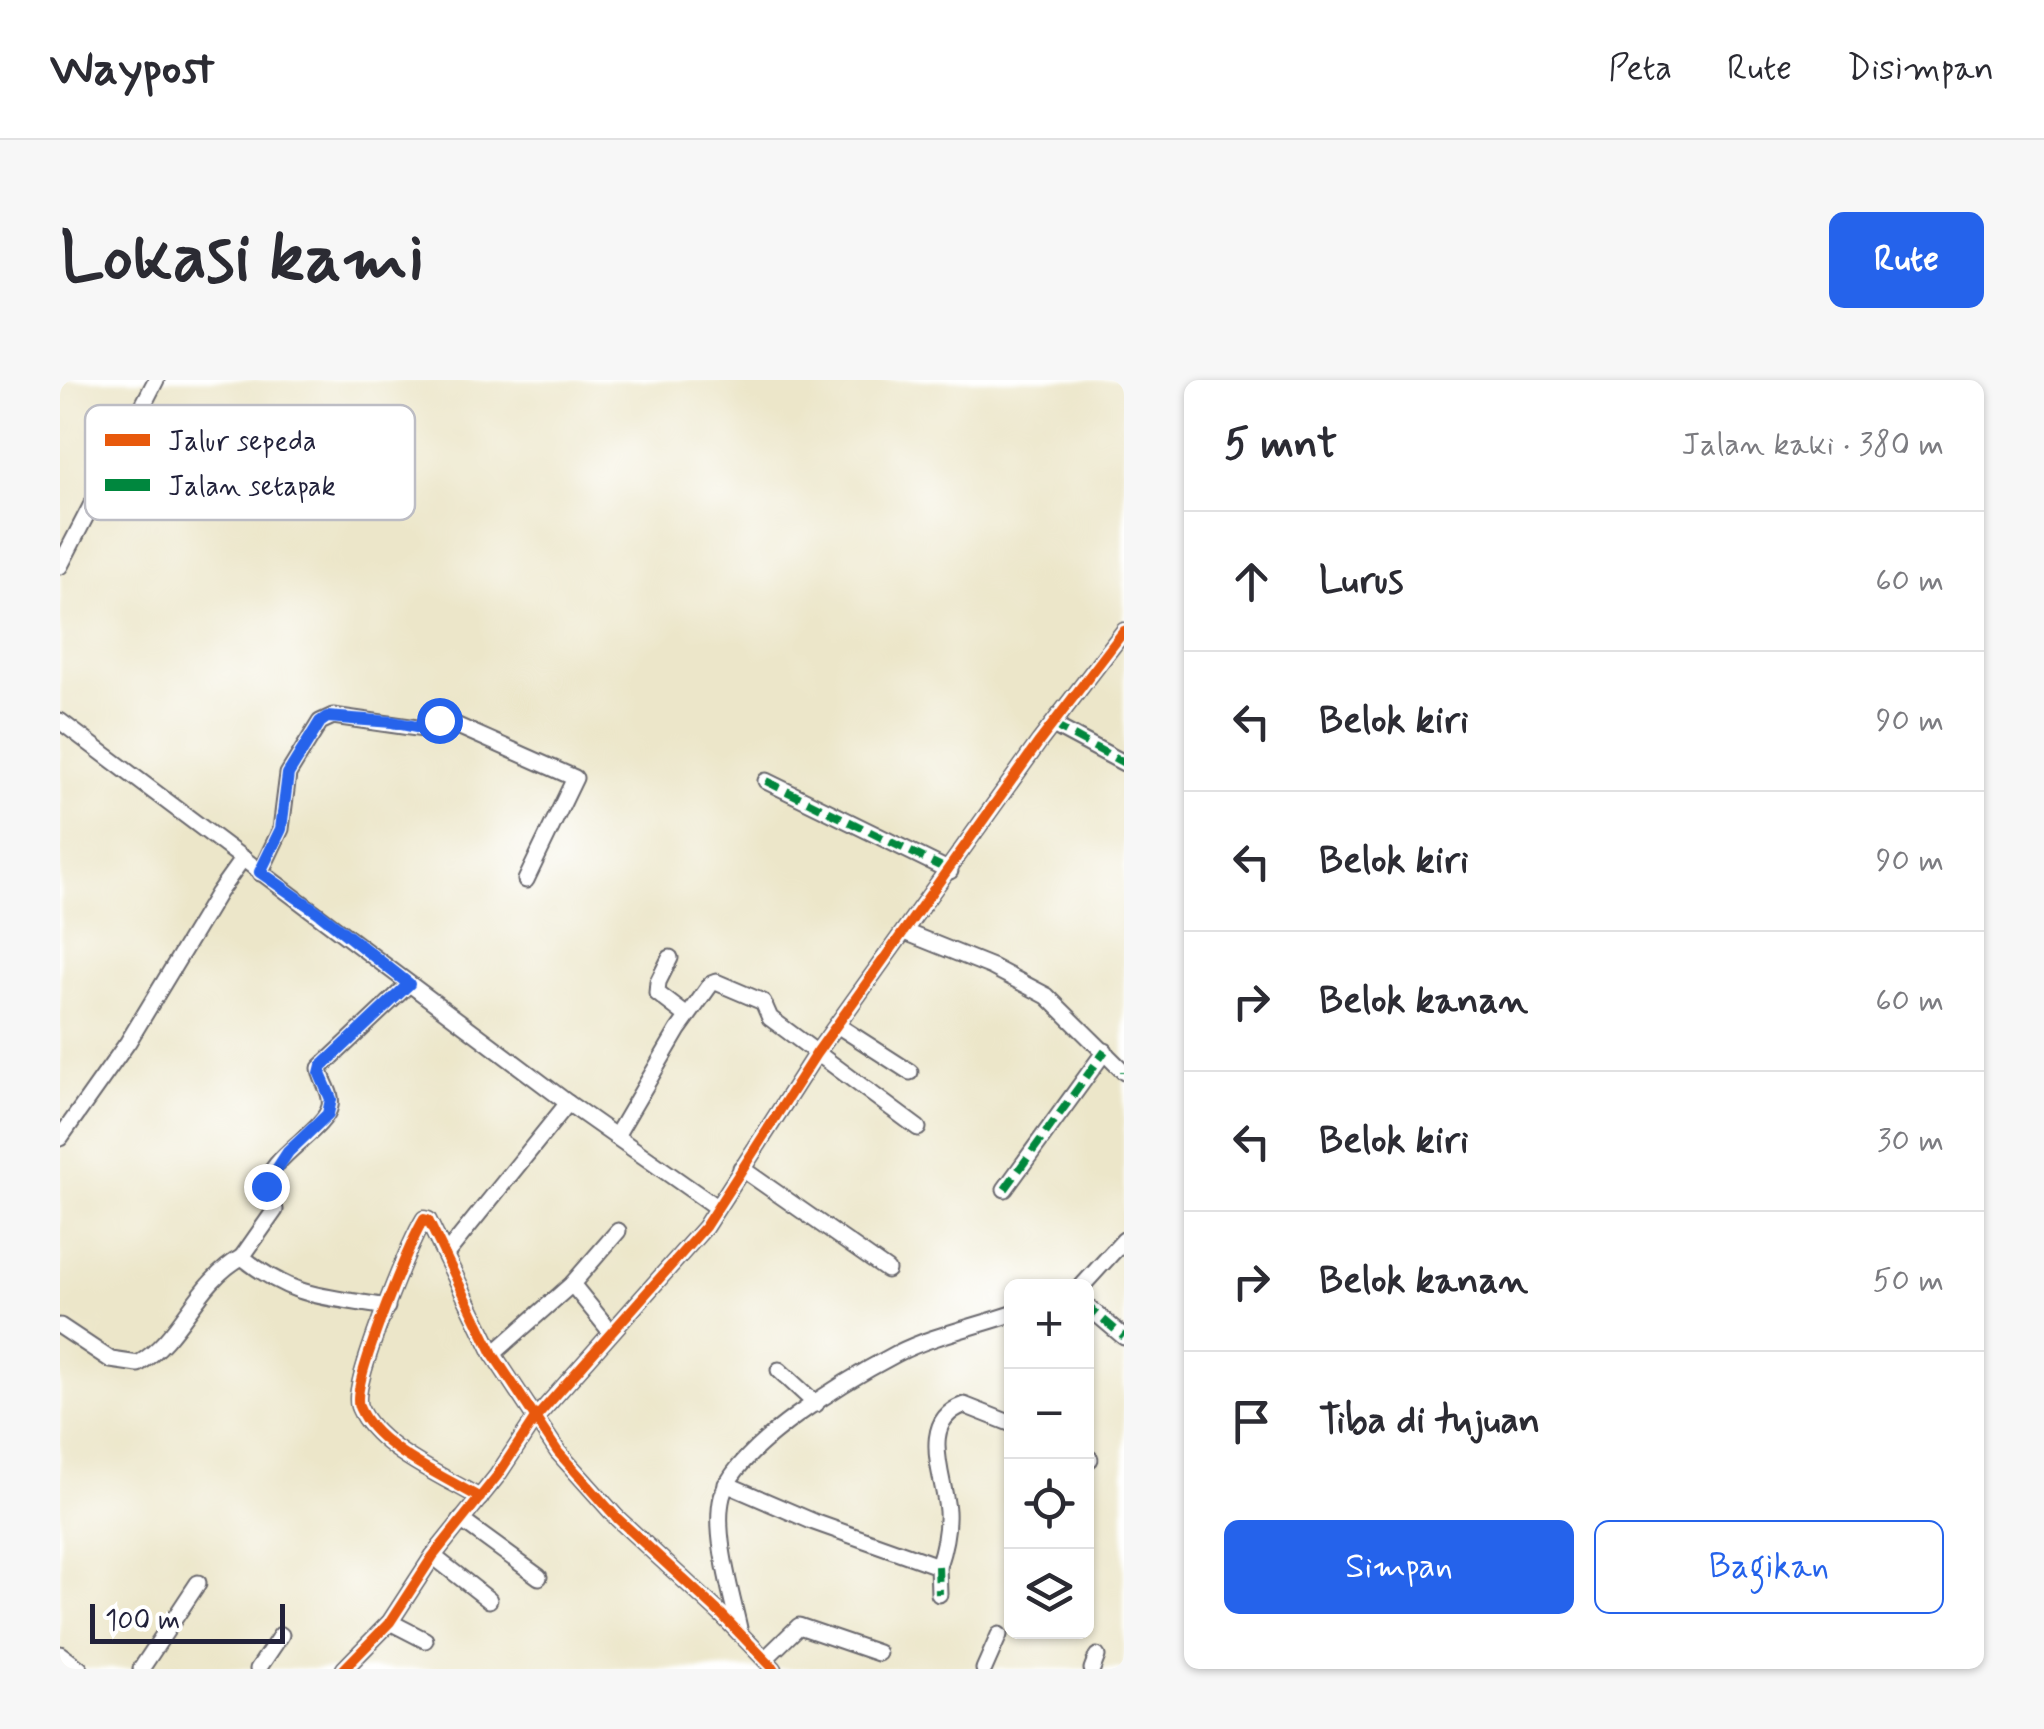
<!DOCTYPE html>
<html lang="id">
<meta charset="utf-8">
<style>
body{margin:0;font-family:Mynerve,sans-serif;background:#f7f7f7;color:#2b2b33}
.controls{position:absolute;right:30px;bottom:30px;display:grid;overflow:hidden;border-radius:15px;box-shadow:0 2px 8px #0004}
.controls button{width:90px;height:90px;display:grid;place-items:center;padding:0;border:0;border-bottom:2px solid #e1e1e2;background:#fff;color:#2b2b33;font:50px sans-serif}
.scale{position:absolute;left:30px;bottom:25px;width:195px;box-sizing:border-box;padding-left:10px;border:5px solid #22223b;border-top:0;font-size:28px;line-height:35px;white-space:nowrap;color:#22223b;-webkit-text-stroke:8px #fff;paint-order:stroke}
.stop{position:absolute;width:30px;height:30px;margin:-22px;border:8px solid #2563eb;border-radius:50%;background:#fff}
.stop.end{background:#2563eb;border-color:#fff;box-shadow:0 2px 10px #0008}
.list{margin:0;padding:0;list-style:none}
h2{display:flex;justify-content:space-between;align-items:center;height:130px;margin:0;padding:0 40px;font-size:42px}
h2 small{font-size:32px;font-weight:400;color:#7c7c81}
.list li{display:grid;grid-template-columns:65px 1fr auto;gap:30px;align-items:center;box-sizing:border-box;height:140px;padding:0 40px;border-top:2px solid #e1e1e2}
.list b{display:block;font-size:38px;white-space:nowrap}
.list em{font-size:32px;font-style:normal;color:#7c7c81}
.actions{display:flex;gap:20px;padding:30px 40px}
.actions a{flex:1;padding:22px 0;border:2px solid #2563eb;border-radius:15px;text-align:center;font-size:35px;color:#2563eb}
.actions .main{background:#2563eb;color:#fff}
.icon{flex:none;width:55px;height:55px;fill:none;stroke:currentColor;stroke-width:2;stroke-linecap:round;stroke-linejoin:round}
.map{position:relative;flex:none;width:1064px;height:1289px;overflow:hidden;border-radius:15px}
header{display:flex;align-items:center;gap:60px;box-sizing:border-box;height:140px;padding:0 50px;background:#fff;border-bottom:2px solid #e1e1e2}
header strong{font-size:48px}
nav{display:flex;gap:55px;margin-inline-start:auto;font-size:35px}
.intro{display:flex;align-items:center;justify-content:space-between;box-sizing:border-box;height:240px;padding:0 60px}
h1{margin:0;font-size:70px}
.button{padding:25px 45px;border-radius:15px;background:#2563eb;color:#fff;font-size:35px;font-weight:700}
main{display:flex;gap:60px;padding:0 60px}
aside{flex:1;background:#fff;border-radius:15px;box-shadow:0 2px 8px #0004}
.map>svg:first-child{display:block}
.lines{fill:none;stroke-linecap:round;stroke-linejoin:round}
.street-casing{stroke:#69676d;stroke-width:19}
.street{stroke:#fff;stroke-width:15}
.quiet{stroke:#00873e;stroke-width:8;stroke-dasharray:15 8;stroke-linecap:butt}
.cycleway-casing{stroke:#fff;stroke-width:16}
.cycleway{stroke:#e8590c;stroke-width:10}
.route{stroke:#2563eb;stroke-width:12}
.key{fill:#fff;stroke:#bdbdc4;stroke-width:2.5}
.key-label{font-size:28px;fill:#22223b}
</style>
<header>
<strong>Waypost</strong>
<nav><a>Peta</a><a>Rute</a><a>Disimpan</a></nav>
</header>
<div class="intro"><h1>Lokasi kami</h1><a class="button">Rute</a></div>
<main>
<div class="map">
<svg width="1064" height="1289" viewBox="0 0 1064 1289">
<rect width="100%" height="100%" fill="#fff"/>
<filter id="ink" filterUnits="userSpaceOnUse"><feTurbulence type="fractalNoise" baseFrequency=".01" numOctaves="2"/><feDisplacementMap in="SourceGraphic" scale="20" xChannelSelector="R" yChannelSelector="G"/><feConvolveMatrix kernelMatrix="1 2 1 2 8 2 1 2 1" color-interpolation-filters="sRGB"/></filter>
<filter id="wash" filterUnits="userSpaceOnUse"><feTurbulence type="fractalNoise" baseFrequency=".0048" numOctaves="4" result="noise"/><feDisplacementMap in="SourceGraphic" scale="40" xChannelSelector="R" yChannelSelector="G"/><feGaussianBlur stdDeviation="2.25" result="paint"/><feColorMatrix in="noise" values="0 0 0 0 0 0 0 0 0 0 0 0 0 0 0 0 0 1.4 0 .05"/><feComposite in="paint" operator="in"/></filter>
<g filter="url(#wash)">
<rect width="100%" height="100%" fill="#ece6c9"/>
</g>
<g filter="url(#ink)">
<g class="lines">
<defs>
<g id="street">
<path d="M0,186L96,0"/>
<path d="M0,341L508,723L656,827"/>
<path d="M993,345L1064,383"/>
<path d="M706,401L890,491"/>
<path d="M200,493L221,449L228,394L260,342L273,336L371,350L382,339L515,398L466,500"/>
<path d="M845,552L932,587L987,616L1064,692"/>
<path d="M610,578L598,602L597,613L627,636"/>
<path d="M777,645L850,692"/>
<path d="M556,756L618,650L651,604L656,602L703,622L710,638L858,748"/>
<path d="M0,758L68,662L158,513L183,478"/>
<path d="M681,788L827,890"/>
<path d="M945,809L1045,671"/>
<path d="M387,873L508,723"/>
<path d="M182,877L215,830C214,822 207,815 206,808C205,779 265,751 270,726C273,712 261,702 260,688L349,604"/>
<path d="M512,904L550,951"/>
<path d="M1022,906L1064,860"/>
<path d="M1026,925L1064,957"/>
<path d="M0,946L51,980L78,984C122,958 136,902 182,877C234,919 265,916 327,927"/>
<path d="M433,974L512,904L558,851"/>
<path d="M719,990L756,1024"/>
<path d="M1026,1078L1030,1079"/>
<path d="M666,1104L754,1142L878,1186C884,1168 888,1150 887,1131C885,1099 857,1041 904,1025L952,1044"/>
<path d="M420,1118C385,1097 322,1070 302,1033C299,1027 298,1026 298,1019C298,990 348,866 364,839L368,840L433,974L498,1072L557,1138L662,1235L714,1289"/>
<path d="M401,1140L479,1197"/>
<path d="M373,1176L429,1220"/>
<path d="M878,1186L879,1214"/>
<path d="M330,1242L365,1260"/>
<path d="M680,1253C672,1215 653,1154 662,1117C674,1067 790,998 836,974C871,956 914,947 952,934"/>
<path d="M0,1274L20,1289"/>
<path d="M706,1278L739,1246L818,1273"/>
<path d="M81,1289L138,1203"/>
<path d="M198,1289L221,1255"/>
<path d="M284,1289L330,1242L373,1176L437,1096L474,1040L645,847L756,674L979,362L1064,251"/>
<path d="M924,1289L939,1255"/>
<path d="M1032,1289L1037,1276"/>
</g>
</defs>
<use href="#street" class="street-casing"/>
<use href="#street" class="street"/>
<g class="quiet">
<path d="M993,345L1064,383"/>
<path d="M706,401L890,491"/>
<path d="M1064,692V691"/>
<path d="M945,809L1045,671"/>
<path d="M1026,925L1064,957"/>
<path d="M878,1186L879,1214"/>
</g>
<defs>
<g id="cycleway">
<path d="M420,1118C385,1097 322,1070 302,1033C299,1027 298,1026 298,1019C298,990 348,866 364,839L368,840L433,974L498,1072L557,1138L662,1235L714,1289"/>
<path d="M284,1289L330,1242L373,1176L437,1096L474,1040L645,847L756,674L979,362L1064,251"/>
</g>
</defs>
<use href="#cycleway" class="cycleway-casing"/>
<use href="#cycleway" class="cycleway"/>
</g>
</g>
<g class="lines" filter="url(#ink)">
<path class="route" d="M206,806L228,772L268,734L271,719L260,694L262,686L349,604L258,532L200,492L221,449L228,394L260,342L267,337L332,342L371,350L379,340"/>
</g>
<rect x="25" y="25" width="330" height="115" rx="15" class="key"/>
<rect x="45" y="54" width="45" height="12" fill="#e8590c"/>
<rect x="45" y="99" width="45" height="12" fill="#00873e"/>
<g class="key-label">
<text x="108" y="70">Jalur sepeda</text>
<text x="108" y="115">Jalan setapak</text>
</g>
</svg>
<div class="controls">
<button>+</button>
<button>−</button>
<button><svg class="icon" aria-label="locate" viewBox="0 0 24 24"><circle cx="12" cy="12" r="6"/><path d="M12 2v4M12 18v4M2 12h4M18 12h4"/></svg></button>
<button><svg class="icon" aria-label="layers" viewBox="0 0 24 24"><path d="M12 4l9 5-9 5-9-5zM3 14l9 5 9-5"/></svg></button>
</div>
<div class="scale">100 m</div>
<div class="stop" style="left:379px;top:340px"></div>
<div class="stop end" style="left:206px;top:806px"></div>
</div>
<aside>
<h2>5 mnt<small>Jalan kaki · 380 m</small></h2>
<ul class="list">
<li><svg class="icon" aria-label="ahead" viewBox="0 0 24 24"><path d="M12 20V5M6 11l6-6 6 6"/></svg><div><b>Lurus</b></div><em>60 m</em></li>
<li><svg class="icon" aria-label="left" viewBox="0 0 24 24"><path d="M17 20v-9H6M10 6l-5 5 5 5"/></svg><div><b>Belok kiri</b></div><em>90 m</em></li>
<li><svg class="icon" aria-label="left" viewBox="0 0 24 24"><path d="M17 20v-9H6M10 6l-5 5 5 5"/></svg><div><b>Belok kiri</b></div><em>90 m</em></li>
<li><svg class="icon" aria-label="right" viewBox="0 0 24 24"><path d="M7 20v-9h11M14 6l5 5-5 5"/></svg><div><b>Belok kanan</b></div><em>60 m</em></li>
<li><svg class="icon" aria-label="left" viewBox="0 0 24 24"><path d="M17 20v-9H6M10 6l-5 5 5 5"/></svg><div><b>Belok kiri</b></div><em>30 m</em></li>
<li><svg class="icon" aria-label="right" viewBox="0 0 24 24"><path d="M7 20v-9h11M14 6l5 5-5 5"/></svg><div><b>Belok kanan</b></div><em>50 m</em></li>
<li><svg class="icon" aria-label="arrive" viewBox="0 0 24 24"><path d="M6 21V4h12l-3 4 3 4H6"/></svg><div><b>Tiba di tujuan</b></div></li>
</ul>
<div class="actions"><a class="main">Simpan</a><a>Bagikan</a></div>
</aside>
</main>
